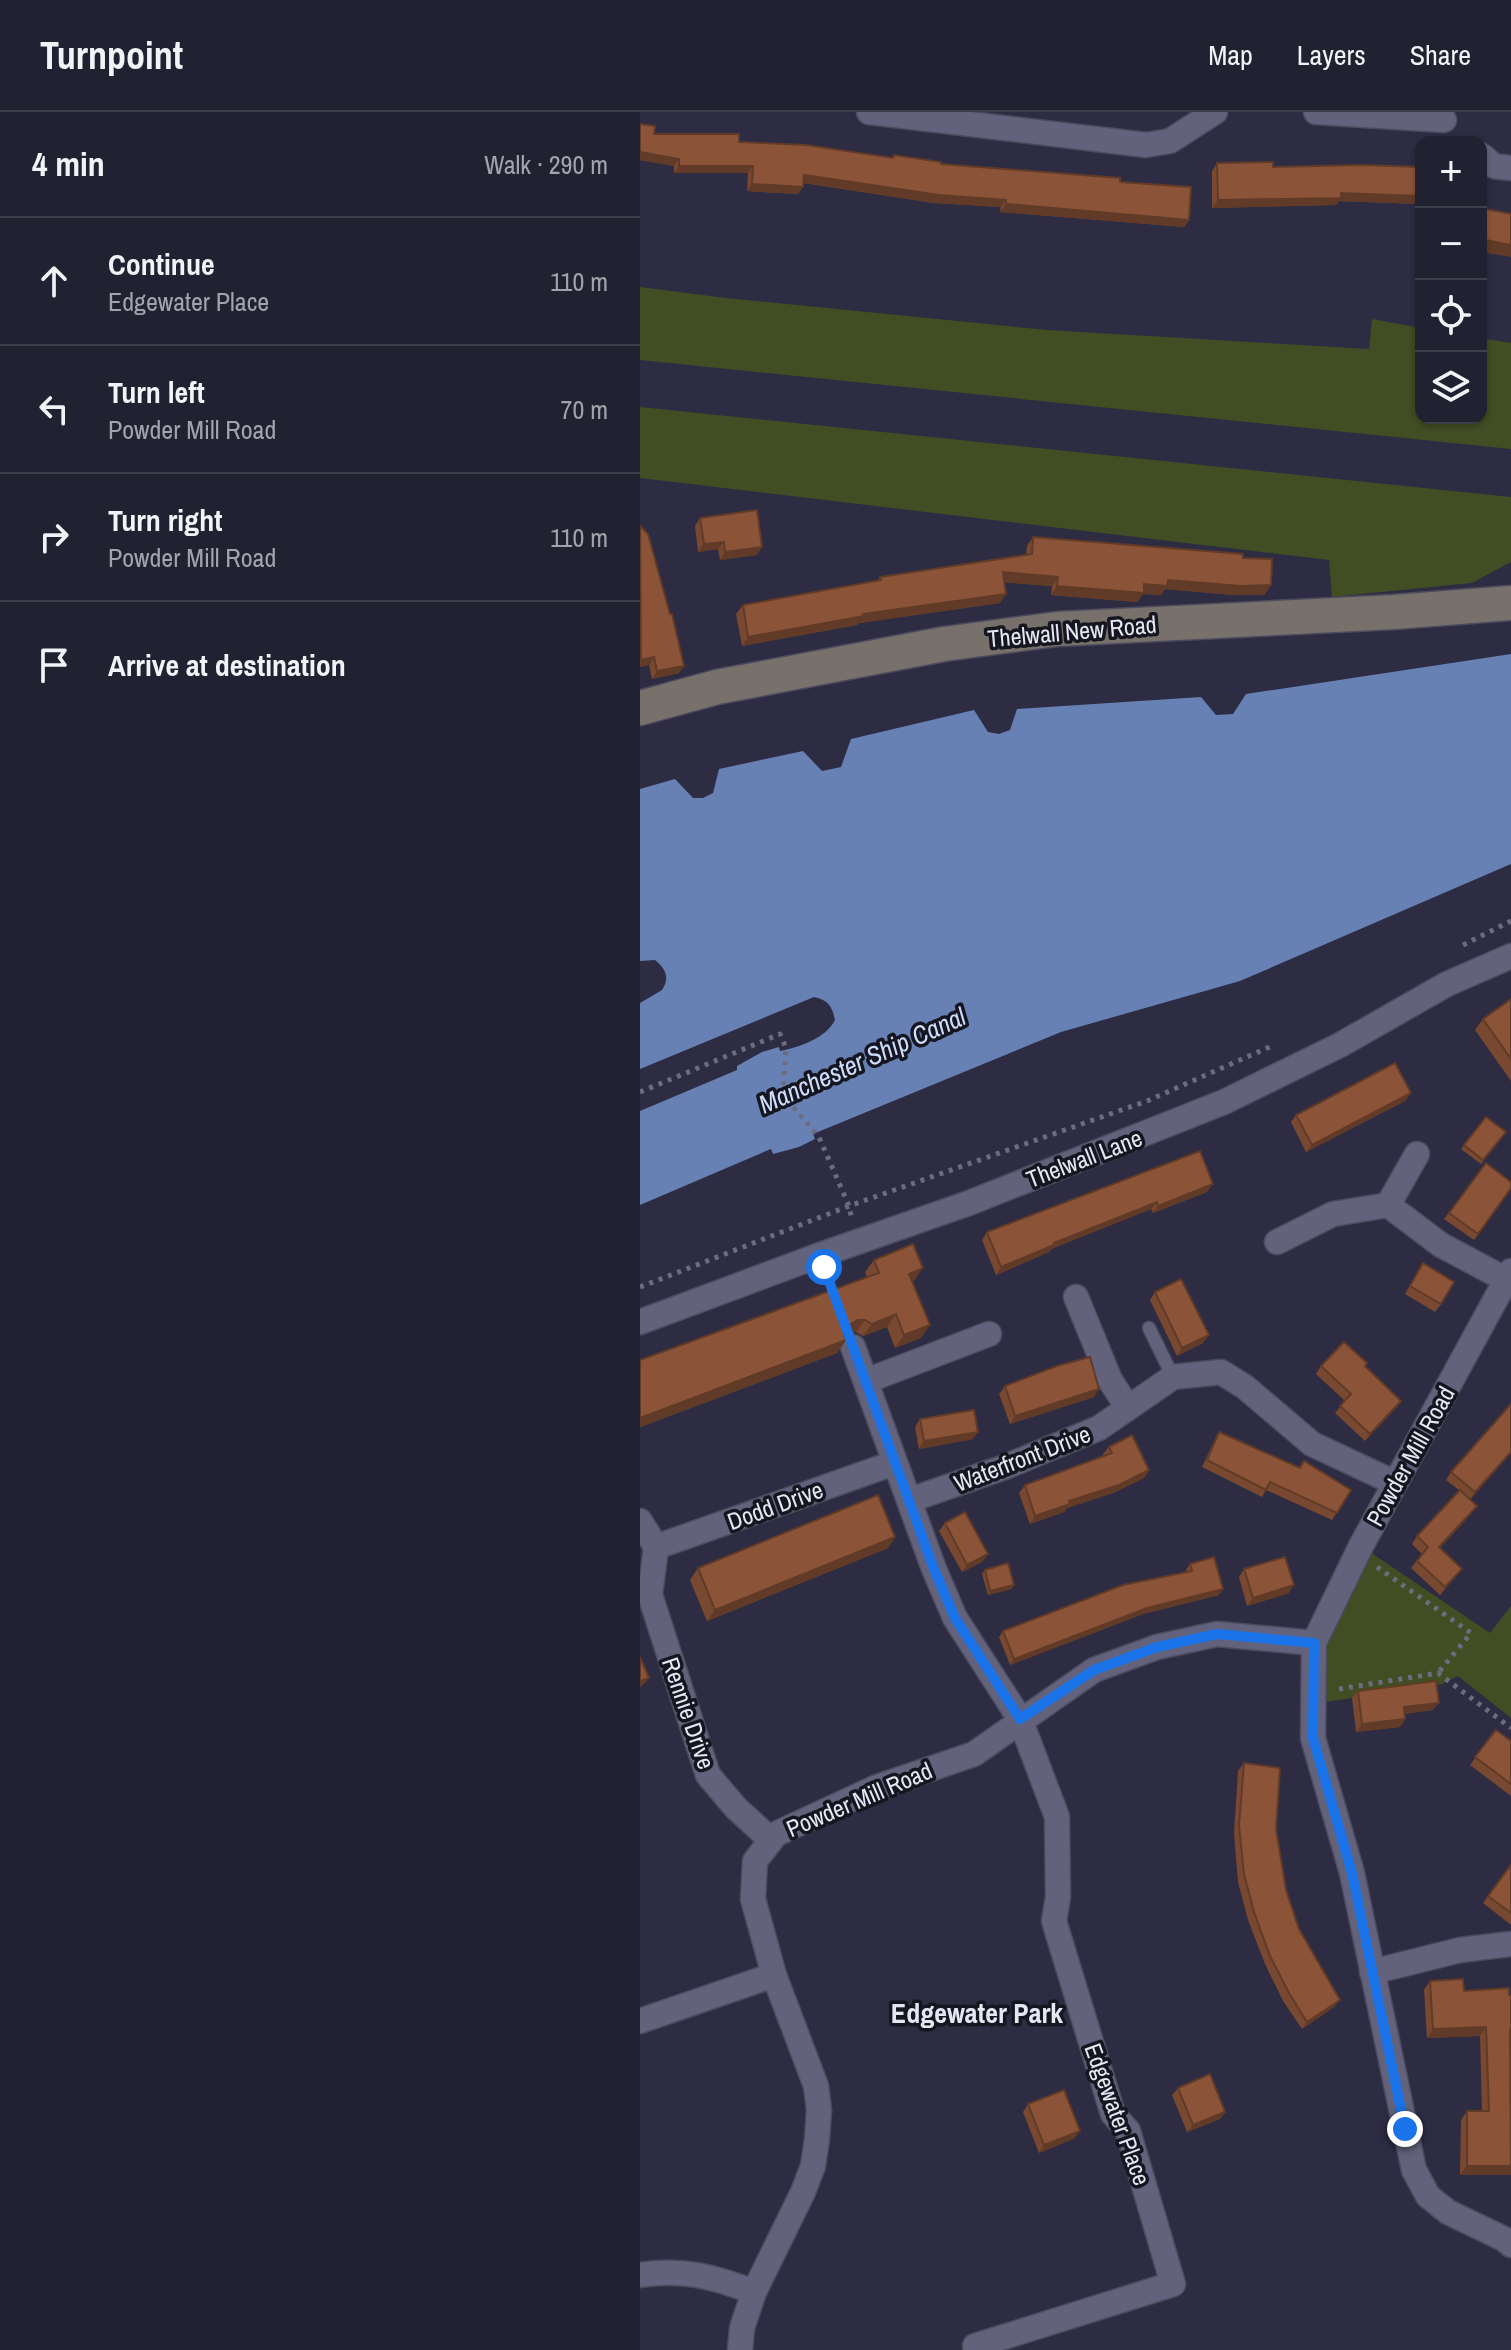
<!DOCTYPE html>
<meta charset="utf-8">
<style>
body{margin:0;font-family:"Archivo Narrow",sans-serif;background:#2e2e3e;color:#f1f3f6}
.controls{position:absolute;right:24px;top:24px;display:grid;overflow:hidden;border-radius:16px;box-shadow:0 2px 6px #0004}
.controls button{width:72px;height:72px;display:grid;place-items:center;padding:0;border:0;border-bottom:2px solid #3f3e4d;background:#222132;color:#f1f3f6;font:40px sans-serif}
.stop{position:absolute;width:24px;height:24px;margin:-18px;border:6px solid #1a73e8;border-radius:50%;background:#fff}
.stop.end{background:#1a73e8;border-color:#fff;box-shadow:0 2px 8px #0008}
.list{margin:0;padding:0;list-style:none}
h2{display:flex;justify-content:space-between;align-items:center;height:104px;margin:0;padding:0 32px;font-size:34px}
h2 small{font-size:26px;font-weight:400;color:#a2a3ac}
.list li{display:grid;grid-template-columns:52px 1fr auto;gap:24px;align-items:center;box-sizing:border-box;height:128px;padding:0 32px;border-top:2px solid #3f3e4d}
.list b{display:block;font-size:30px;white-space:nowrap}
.list p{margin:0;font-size:26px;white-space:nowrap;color:#a2a3ac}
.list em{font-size:26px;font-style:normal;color:#a2a3ac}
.icon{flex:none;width:44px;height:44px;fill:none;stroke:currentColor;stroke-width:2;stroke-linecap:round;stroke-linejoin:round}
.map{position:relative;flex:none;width:871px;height:2238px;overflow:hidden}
header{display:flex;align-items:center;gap:48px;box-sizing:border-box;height:112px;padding:0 40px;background:#222132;border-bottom:2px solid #3f3e4d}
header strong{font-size:38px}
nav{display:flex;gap:44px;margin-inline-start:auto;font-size:28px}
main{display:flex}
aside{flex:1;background:#222132}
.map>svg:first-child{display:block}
.green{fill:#414d23}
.water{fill:#6781b4}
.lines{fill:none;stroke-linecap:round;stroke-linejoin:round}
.service-casing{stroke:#4c4b5e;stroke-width:15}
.minor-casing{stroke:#4c4b5e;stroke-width:27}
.secondary-casing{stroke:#4c4b5e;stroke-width:37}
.path{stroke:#6c6c80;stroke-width:5;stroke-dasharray:4 6;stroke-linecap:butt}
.service{stroke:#62627c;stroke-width:12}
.minor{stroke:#62627c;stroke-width:24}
.secondary{stroke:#78706b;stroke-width:34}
.wall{fill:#784830}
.shaded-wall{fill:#613b27}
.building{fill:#8b5438;stroke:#613b27;stroke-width:2}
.route{stroke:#1a73e8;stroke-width:10}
.labels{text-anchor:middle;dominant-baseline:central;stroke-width:7;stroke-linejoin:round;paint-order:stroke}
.street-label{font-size:24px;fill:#e6e6f5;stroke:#161620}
.water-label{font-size:26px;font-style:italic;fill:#cdddfc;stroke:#161620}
.quarter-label{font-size:28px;font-weight:bold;fill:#e6e6f5;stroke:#161620}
</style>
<header>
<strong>Turnpoint</strong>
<nav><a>Map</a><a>Layers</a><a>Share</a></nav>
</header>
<main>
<aside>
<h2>4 min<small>Walk · 290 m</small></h2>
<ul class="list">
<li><svg class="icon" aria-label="ahead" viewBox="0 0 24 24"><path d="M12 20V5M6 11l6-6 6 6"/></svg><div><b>Continue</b><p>Edgewater Place</p></div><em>110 m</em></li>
<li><svg class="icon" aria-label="left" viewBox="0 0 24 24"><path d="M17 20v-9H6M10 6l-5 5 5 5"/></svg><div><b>Turn left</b><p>Powder Mill Road</p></div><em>70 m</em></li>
<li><svg class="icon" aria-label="right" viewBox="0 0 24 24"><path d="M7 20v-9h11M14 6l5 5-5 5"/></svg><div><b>Turn right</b><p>Powder Mill Road</p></div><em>110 m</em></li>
<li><svg class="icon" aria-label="arrive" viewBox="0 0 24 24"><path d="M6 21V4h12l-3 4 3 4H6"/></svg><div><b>Arrive at destination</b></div></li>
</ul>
</aside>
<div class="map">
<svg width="871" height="2238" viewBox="0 0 871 2238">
<rect width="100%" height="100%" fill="#2d2c43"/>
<g class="green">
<path d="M0,175L86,186L407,218L729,237L732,207L781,216V306H841V226L871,231V337L0,248Z"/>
<path d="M0,295L871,385V450L832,471L692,485L689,448L0,366Z"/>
<path d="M721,1434L850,1521L871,1494V1606L818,1564L802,1572L673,1592L674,1531Z"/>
</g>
<path class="water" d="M871,542V752L600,869L421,920L173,1022L175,1027L159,1035L133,1042L131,1037L0,1093V999L97,958V954L122,940L139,935L140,939C160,935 186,926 195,908C192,894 188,888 174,885L0,957V891L22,878C30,866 26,857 15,848L0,849V677L35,667L53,686H63L73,681L79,657L163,639L182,659L201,655L211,627L334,598L348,620L359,622L370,618L377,597L561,585L576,603L593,602L606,582Z"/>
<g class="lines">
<defs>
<path id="service" d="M509,1216L533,1265"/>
<g id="minor">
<path d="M229,0L506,33L530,29L575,0"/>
<path d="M676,0L804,8"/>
<path d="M841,43L854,54L871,56"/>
<path d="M777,1042L748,1093L801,1133L865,1167"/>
<path d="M637,1130L693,1102L748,1093"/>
<path d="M871,1159L721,1434L674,1531L673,1626L712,1761L774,2058L788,2084L808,2100L864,2127L871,2133"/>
<path d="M436,1185L470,1268L488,1296"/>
<path d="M0,1210L180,1143L329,1091L584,990L700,933L807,872L871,844"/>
<path d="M213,1235L294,1457L315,1506L380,1607L417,1705L418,1785L414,1809L473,2002L488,2019L533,2172L335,2234L336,2238"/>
<path d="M226,1269L349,1222"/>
<path d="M270,1388L365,1355L459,1316L533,1265L581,1260L605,1275L672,1332L755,1371"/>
<path d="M0,1409L16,1435L10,1483L68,1663L96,1696L131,1728"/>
<path d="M16,1435L254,1351"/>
<path d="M732,1860L820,1838L871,1832"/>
<path d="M0,1909L134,1863"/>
<path d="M0,2163C42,2156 75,2165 114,2180"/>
<path d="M100,2238L102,2216L114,2180L163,2080L173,2054L177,2027L179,1998L176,1974L134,1863L113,1787L115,1749L136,1722L237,1675L334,1642L454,1558L517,1535L577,1522L674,1531"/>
</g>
<path id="secondary" d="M0,596L77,575L304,532L417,517L754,500L871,491"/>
</defs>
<use href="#service" class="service-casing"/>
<use href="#minor" class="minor-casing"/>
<use href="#secondary" class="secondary-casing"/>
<g class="path">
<path d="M823,833L871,809"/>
<path d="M0,980L140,922L146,936L143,983L179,1025L209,1094L212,1108"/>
<path d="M0,1175L209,1094L507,989L634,933"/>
<path d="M737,1455L831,1521L798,1561"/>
<path d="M699,1577L798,1561L871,1616"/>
</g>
<use href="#service" class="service"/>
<use href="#minor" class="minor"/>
<use href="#secondary" class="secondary"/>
</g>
<g class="wall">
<path d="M0,12L14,22L252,46L254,43L301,52L480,70L549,108L544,115L360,100L361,95L294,91L163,71V75L158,82L107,79L108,61H34V54L0,48Z"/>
<path d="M577,51L633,55H781V90L779,92L699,89L696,93L572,96V59Z"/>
<path d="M60,406L117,443L80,448L78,437L58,440L55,414Z"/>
<path d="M0,414L39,561L12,567L9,553L0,555Z"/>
<path d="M393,425L603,446L631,473L624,483H594L525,477L521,483L503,482L497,490L411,483L412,474L365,470L360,491L219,511L217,513L102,534L96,502L103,493L238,469L240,465L386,443L387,434Z"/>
<path d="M871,887V969L835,918L843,907Z"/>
<path d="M771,981L765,989L666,1040L651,1010L656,1003Z"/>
<path d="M846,1005L866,1020L841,1052L821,1037Z"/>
<path d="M846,1051L871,1076L834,1128L804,1107Z"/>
<path d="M567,1080L513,1101L511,1097L411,1137L409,1140L356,1163L342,1128L347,1120Z"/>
<path d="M234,1148L274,1169L273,1170L281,1226L255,1236L247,1215L223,1224L216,1220L209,1221L205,1223L206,1228L197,1241L0,1315V1248L227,1165L225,1160Z"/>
<path d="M783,1151L801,1192L795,1200L765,1182Z"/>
<path d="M515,1180L563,1231L537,1244L510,1188Z"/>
<path d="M681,1254H725L761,1289L756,1296L725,1329L695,1301L705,1289L676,1262Z"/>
<path d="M365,1274L454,1285L370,1312L359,1282Z"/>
<path d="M871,1292V1341L830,1387L831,1402L800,1436L822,1457L800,1483L771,1456L782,1442L772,1432L777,1424L820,1379L806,1368L811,1360Z"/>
<path d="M280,1307L333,1327L279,1337L275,1315Z"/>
<path d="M579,1320L711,1378L692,1408L626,1378L622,1385L562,1355L575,1327Z"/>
<path d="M469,1335L509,1358L504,1366L473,1381L427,1396L424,1400L390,1412L379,1381L385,1373L464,1344L463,1342Z"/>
<path d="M305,1411L348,1442L342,1450L322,1460L299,1419Z"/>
<path d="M255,1425L248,1436L67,1509L50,1468L58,1456Z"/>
<path d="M550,1452L579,1483L503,1502L370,1553L359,1525L363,1519L547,1460L546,1458Z"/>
<path d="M604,1457L649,1481L607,1494L599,1465Z"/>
<path d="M345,1458L374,1473L371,1477L348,1483L342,1462Z"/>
<path d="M718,1579L793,1598L764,1602L765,1607L760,1615L716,1620L712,1586Z"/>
<path d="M856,1618L871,1629V1684L830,1653Z"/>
<path d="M604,1651L636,1717L646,1778L659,1817L700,1888L694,1895L662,1917L643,1889L625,1852L608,1808L598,1770L594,1721L598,1659Z"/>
<path d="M871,1753V1813L843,1791Z"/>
<path d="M790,1869L824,1879L871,1883V1926H870L871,2063H820L821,2008L827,1999H842L840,1924L787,1926L784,1878Z"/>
<path d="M538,1976L585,2000L580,2007L547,2020L532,1983Z"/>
<path d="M388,1992L435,2026L399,2041L383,2000Z"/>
</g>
<g class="shaded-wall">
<path d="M0,40L39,47L34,54L0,48Z"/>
<path d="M39,54H113L108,61H34Z"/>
<path d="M164,63L366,88L361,95L294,91L159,70Z"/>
<path d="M112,72L163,75L158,82L107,79Z"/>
<path d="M701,81L781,84V90L779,92L699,89L696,93L572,96L578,88Z"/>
<path d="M366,92L549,108L544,115L360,100Z"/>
<path d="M841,127L871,133V145L841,140Z"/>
<path d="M84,430L78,437L58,440L64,432Z"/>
<path d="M122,435L117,443L80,448L85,440Z"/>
<path d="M363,460L418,465L412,474L356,470Z"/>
<path d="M528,468L631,473L624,483H594L525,477L521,483L503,482L497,490L411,483L417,474L504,472Z"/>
<path d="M366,482L360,491L219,511L217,513L102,534L108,525L223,502Z"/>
<path d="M14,545L9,553L0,555L1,548Z"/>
<path d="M44,554L39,561L12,567L17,559Z"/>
<path d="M771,981L765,989L666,1040L672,1033Z"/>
<path d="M573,1072L567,1080L513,1101L518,1094Z"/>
<path d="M517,1090L511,1097L411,1137L409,1140L356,1163L361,1155L414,1131Z"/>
<path d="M283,1156L274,1169L260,1175L269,1162Z"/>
<path d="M256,1202L247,1215L223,1224L232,1212Z"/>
<path d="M218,1208H225L216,1220L209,1221L202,1225L211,1212Z"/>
<path d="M290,1213L281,1226L255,1236L264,1223Z"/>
<path d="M569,1223L563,1231L537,1244L542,1236Z"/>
<path d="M206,1228L197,1241L0,1315V1306Z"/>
<path d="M459,1277L454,1285L370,1312L375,1304Z"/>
<path d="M761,1289L756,1296L725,1329L730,1322Z"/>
<path d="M338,1320L333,1327L279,1337L284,1329Z"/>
<path d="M871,1340V1341L830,1388L835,1380Z"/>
<path d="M509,1358L504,1366L473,1381L427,1396L424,1400L390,1412L395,1404L429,1389Z"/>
<path d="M837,1394L831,1402L793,1443L799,1435Z"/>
<path d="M255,1425L248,1436L67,1509L75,1498Z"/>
<path d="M348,1442L342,1450L322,1460L327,1453Z"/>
<path d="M374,1473L371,1477L348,1483L350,1479Z"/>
<path d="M654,1473L649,1481L607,1494L613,1486Z"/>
<path d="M583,1477L579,1483L503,1502L370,1553L374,1547L507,1496Z"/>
<path d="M9,1566L3,1573L0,1575V1569Z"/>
<path d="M799,1591L793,1598L758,1603L764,1595Z"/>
<path d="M765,1607L760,1615L716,1620L722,1612Z"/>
<path d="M700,1888L694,1895L662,1917L667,1910Z"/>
<path d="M846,1915L840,1924L787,1926L793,1917Z"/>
<path d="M585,2000L580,2007L547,2020L553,2013Z"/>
<path d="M440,2019L435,2026L399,2041L404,2033Z"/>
<path d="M827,2054H871V2063H820Z"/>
</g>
<g class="building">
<path d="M0,12L15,14L14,22H99V30L166,33L253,46L254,43L301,50V52L480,66V70L551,75L549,108L366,92V88L299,83L164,63L163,75L112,72L113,54H39V47L0,40Z"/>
<path d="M633,50V55L721,53L781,55V84L701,81V86L578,88L577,51Z"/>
<path d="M841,96L871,102V133L841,127Z"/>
<path d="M117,398L122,435L85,440L84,430L64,432L60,406Z"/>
<path d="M0,414L8,422L30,502H32L44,554L17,559L14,545L1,548Z"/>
<path d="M393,425L603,442V446L632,447L631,473L601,474L528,468L527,474L504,472V481L417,474L418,465L363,460L366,482L223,502L224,504L108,525L103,493L241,468L240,465L392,442Z"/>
<path d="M871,887V947L843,907Z"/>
<path d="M755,951L771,981L672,1033L656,1003Z"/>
<path d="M846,1005L866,1020L843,1048L824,1033Z"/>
<path d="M560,1039L573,1072L518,1094L517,1090L414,1131V1133L361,1155L347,1120Z"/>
<path d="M846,1051L871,1070V1076L838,1122L809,1101Z"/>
<path d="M273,1132L283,1156L269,1162L290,1213L264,1223L256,1202L232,1212L225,1208H218L211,1212L204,1223L206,1228L0,1306V1248L239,1161L234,1148Z"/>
<path d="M783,1151L814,1170L801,1192L770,1174Z"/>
<path d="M541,1167L569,1223L542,1236L515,1180Z"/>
<path d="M704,1230L727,1251L725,1254L761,1289L730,1322L700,1294L711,1282L681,1254Z"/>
<path d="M450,1245L459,1277L375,1304L365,1274L417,1254Z"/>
<path d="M871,1292V1340L835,1380L811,1360Z"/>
<path d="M334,1298L338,1320L284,1329L280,1307Z"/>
<path d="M579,1320L660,1356L664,1349L711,1378L697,1401L630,1370L626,1378L567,1348Z"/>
<path d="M492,1323L509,1358L479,1373L429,1389L430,1392L395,1404L385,1373L472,1341L469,1335Z"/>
<path d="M820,1378L837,1394L799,1435L822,1457L805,1475L777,1449L788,1435L777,1424Z"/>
<path d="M238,1383L255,1425L75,1498L58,1456Z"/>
<path d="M325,1400L348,1442L327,1453L305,1411Z"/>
<path d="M574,1445L583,1477L507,1496L374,1547L363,1519L483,1473L552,1459L550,1452Z"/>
<path d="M645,1445L654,1473L613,1486L604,1457Z"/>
<path d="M368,1451L374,1473L350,1479L345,1458Z"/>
<path d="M0,1545L9,1566L0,1569Z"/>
<path d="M796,1569L799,1591L764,1595L765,1607L722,1612L718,1579Z"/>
<path d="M856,1618L871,1629V1672L835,1645Z"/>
<path d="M604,1651L640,1656L636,1717L646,1778L659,1817L700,1888L667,1910L649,1881L630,1844L614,1800L604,1762L599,1713Z"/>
<path d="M871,1753V1801L848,1784Z"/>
<path d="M823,1867L824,1879L869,1876V1883H871V1918H870L871,2054H827V1999H849L846,1915L793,1917L790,1869Z"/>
<path d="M570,1962L585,2000L553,2013L538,1976Z"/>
<path d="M424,1978L440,2019L404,2033L388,1992Z"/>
</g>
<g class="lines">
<path class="route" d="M184,1155L294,1457L315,1506L380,1607L454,1558L517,1535L577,1522L674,1531L673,1626L712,1761L765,2017"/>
</g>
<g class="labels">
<g class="street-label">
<text transform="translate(432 519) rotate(-5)">Thelwall New Road</text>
<text transform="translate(444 1046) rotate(-21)">Thelwall Lane</text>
<text transform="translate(770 1344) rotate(-61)">Powder Mill Road</text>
<text transform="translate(382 1346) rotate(-21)">Waterfront Drive</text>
<text transform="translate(135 1393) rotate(-20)">Dodd Drive</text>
<text transform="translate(49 1601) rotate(71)">Rennie Drive</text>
<text transform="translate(219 1687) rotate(-23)">Powder Mill Road</text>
<text transform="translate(478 2002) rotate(70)">Edgewater Place</text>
</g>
<g class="water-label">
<text transform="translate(222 948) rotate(-24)">Manchester Ship Canal</text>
</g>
<g class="quarter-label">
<text x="337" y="1901">Edgewater Park</text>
</g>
</g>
</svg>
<div class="controls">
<button>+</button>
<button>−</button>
<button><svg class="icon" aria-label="locate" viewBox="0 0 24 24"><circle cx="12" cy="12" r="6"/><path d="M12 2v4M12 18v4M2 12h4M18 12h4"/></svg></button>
<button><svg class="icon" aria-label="layers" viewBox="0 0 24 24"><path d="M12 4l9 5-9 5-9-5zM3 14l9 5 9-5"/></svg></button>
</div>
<div class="stop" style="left:184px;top:1155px"></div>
<div class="stop end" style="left:765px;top:2017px"></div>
</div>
</main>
